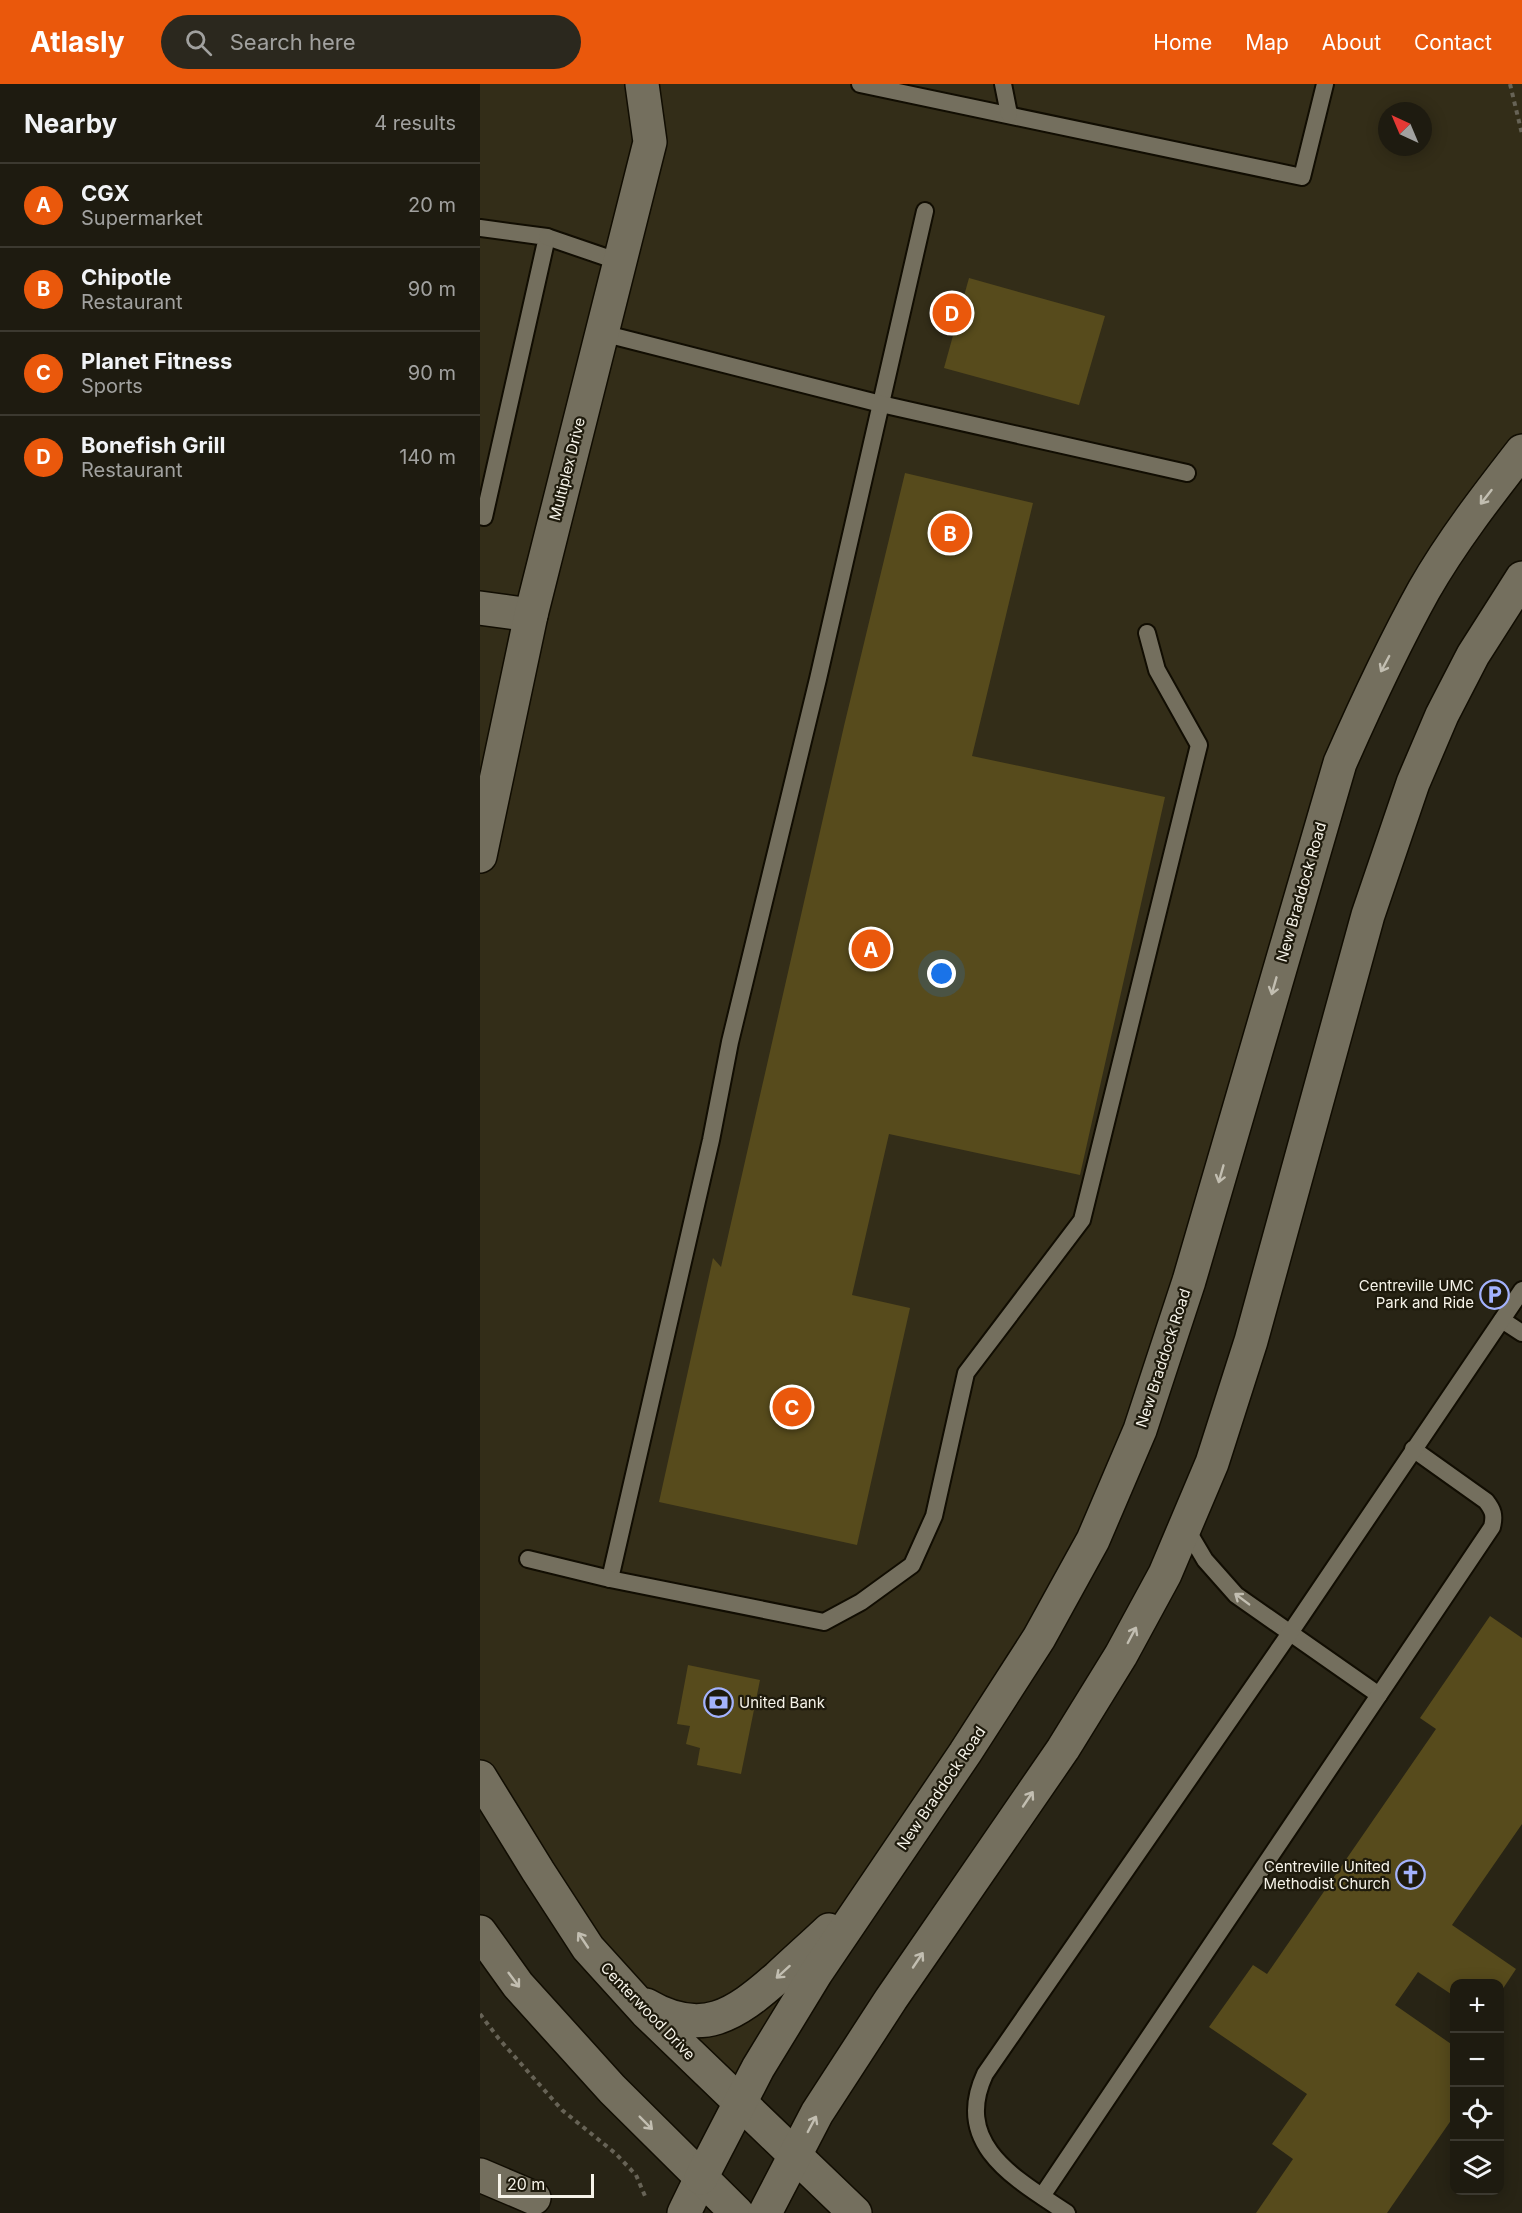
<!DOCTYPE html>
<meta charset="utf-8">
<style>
body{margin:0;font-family:Inter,sans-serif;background:#2b281e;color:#f1f3f6}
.controls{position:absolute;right:18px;bottom:18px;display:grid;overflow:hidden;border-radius:12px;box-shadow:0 3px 15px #0003}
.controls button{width:54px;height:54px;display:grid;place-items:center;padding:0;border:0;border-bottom:2px solid #3c3930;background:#1e1b10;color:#f1f3f6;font:30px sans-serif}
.compass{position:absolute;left:898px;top:18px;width:54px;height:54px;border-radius:50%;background:#1e1b10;box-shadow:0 3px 15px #0003;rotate:316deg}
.scale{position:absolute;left:18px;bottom:15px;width:96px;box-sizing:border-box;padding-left:6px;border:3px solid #f6f3e9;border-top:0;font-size:16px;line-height:21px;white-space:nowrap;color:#f6f3e9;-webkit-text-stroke:4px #1e1a0c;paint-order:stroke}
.you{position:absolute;left:462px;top:890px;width:21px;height:21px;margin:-15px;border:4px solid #fff;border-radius:50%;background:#1a73e8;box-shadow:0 0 0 9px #1a73e833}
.badge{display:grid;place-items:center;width:39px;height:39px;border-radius:50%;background:#ea580c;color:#fff;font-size:20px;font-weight:700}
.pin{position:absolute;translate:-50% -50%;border:3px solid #fff;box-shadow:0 2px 6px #0006}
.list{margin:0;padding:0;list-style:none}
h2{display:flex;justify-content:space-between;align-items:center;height:78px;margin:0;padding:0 24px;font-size:26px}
h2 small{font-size:20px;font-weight:400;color:#a1a19f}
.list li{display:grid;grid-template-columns:39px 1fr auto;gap:18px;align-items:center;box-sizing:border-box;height:84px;padding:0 24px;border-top:2px solid #3c3930}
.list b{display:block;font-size:22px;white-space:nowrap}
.list p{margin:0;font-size:20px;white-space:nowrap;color:#a1a19f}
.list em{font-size:20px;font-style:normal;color:#a1a19f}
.icon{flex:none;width:33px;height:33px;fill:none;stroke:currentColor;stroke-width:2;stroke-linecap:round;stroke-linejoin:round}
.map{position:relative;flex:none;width:1042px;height:2129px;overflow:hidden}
header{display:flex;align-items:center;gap:36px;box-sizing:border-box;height:84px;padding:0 30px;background:#ea580c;color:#fff}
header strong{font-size:28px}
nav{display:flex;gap:33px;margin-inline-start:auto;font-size:21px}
.search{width:420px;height:54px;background:#2b281e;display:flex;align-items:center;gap:15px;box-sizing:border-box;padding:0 21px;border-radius:33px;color:#a1a19f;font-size:22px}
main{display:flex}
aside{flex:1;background:#1e1b10}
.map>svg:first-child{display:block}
.built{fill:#332d18;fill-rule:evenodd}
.building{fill:#574b1c}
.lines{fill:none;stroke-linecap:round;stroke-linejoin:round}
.service-casing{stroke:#110d02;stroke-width:20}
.minor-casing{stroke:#110d02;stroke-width:36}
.tertiary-casing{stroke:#110d02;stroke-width:36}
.path{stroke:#676356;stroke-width:4;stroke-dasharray:4.5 4.5;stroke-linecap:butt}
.service{stroke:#746f5e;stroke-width:16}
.minor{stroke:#746f5e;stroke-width:33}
.tertiary{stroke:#746f5e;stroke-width:33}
.oneway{stroke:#c2beb1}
.labels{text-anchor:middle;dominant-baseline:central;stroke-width:4.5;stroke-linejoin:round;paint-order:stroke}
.street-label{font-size:15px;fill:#f6f3e9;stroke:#1e1a0c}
.poi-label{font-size:15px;fill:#f6f3e9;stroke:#1e1a0c;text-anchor:end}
</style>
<header>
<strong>Atlasly</strong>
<div class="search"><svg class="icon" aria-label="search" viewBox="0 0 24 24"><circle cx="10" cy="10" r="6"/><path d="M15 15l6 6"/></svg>Search here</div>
<nav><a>Home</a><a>Map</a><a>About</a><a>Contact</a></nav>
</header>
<main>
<aside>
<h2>Nearby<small>4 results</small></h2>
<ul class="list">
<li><span class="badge">A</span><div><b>CGX</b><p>Supermarket</p></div><em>20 m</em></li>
<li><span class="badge">B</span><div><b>Chipotle</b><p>Restaurant</p></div><em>90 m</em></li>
<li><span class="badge">C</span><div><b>Planet Fitness</b><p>Sports</p></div><em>90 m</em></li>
<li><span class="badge">D</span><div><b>Bonefish Grill</b><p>Restaurant</p></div><em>140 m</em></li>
</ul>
</aside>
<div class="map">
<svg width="1042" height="2129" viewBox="0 0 1042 2129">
<rect width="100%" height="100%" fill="#282415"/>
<path class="built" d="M0,0H1042V368L894,601L613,1456L260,2019L108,1864L0,1693ZM907,27H943V63H907Z"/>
<g class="building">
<path d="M489,194L625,232L599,321L464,284Z"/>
<path d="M425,389L553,419L492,672L685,713L600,1091L409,1050L372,1211L430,1224L377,1461L179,1418L233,1174L241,1183L364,642Z"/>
<path d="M1010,1532L1042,1554V1740L972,1841L1036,1885L1020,1909V1900H974V1912L938,1888L915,1921L974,1962V2032L907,2129H776L813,2075L792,2060L827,2010L729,1943L773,1881L787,1890L956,1645L940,1634Z"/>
<path d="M208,1581L280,1596L261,1690L217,1681L220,1664L206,1660L210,1642L197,1640Z"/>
</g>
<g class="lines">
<defs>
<g id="service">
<path d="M380,0L822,93L845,0"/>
<path d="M523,0L529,30"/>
<path d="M445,127L338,595L250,958L231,1056L130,1495L344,1538L381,1518L432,1481L454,1432L486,1289L602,1136L719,661L677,586L667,549"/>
<path d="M0,144L67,153L4,433L0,432"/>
<path d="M67,153L140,178"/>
<path d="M122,249L401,320L707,389"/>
<path d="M1022,1236L1042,1249"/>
<path d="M706,1444L725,1476L756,1511L899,1611"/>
<path d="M48,1475L130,1495"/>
<path d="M562,2112L1012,1443C1015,1431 1013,1426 1006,1417L933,1365"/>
<path d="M587,2129C536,2095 472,2061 505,1990L810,1549L1042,1206"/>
</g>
<g id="minor">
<path d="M0,524L51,531"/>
<path d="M0,772L51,531L170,58L162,0"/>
<path d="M0,2091L54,2114"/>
<path d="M204,2129L221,2094"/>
</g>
<g id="tertiary">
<path d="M0,1693L58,1787L108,1864L166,1928L375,2129"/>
<path d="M0,1848L38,1901L132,2005L257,2129"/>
<path d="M166,1921C222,1954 255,1931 298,1893C315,1877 332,1862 349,1846"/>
<path d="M221,2094L278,1984L336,1889L485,1669L559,1554L613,1456L660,1346L709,1197L860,679C886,620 913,562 944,506C972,457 1007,412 1042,367"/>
<path d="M285,2129L337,2029L411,1915L583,1665L641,1571L685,1490L732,1379L771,1257L888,831L933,699L962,631L993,571L1042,494"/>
</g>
</defs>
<use href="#service" class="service-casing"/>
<use href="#minor" class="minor-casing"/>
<use href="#tertiary" class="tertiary-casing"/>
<g class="path">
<path d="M1030,0L1042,50"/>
<path d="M0,1930L19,1955L82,2026L135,2069L156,2091L165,2112"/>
</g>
<use href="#service" class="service"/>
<use href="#minor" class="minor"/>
<use href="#tertiary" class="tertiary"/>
</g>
<defs><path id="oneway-shaft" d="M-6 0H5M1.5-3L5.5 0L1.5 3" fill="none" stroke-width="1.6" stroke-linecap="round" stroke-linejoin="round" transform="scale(1.5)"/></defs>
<g class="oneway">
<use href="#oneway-shaft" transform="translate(1006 413) rotate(128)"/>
<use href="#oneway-shaft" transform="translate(905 580) rotate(118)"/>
<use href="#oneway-shaft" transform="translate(794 902) rotate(106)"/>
<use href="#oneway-shaft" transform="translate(741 1090) rotate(106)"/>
<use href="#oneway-shaft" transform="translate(762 1515) rotate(-143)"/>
<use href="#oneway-shaft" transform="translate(652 1551) rotate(-62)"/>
<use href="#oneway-shaft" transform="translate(548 1715) rotate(-56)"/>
<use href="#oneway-shaft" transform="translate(103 1856) rotate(-124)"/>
<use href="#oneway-shaft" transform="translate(438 1876) rotate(-56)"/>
<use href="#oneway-shaft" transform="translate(303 1888) rotate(138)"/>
<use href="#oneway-shaft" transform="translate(34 1896) rotate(53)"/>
<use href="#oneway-shaft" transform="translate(166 2039) rotate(45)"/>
<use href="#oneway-shaft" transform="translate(332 2040) rotate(-62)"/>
</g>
<defs>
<symbol id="parking-ring" viewBox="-11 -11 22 22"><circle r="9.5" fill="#1e1a0c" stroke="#a3b2fd" stroke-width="1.5"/><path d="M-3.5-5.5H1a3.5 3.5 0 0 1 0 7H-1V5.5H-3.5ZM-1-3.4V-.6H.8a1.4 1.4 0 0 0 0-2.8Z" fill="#a3b2fd"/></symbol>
<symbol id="bank-ring" viewBox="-11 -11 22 22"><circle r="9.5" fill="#1e1a0c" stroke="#a3b2fd" stroke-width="1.5"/><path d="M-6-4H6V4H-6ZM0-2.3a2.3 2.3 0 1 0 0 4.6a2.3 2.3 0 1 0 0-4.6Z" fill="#a3b2fd"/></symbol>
<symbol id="church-ring" viewBox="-11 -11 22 22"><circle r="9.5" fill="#1e1a0c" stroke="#a3b2fd" stroke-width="1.5"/><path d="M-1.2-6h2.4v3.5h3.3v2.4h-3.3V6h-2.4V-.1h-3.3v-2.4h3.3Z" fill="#a3b2fd"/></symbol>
</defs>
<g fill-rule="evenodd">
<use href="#parking-ring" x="998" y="1194" width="33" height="33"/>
<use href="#bank-ring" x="222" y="1602" width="33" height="33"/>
<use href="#church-ring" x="914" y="1774" width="33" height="33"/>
</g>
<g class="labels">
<g class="street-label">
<text transform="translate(87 385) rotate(-76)">Multiplex Drive</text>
<text transform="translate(821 808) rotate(-74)">New Braddock Road</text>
<text transform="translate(683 1274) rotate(-72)">New Braddock Road</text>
<text transform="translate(461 1704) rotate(-56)">New Braddock Road</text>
<text transform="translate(168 1927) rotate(46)">Centerwood Drive</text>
</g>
<g class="poi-label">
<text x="994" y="1201">Centreville UMC<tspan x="994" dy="17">Park and Ride</tspan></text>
<text x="259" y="1618" text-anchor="start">United Bank</text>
<text x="910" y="1782">Centreville United<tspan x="910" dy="17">Methodist Church</tspan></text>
</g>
</g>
</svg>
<div class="controls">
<button>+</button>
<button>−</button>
<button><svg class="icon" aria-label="locate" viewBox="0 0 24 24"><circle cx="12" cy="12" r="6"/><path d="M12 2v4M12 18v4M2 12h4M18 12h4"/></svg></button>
<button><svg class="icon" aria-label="layers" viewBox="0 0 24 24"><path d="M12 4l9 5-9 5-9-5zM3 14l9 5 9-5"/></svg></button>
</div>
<svg class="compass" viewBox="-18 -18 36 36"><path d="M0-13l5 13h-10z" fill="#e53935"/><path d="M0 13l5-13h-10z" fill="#a1a19f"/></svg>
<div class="scale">20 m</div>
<div class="you"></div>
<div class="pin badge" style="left:391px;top:865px">A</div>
<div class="pin badge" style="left:470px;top:449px">B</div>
<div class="pin badge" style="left:312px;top:1323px">C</div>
<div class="pin badge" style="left:472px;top:229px">D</div>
</div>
</main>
